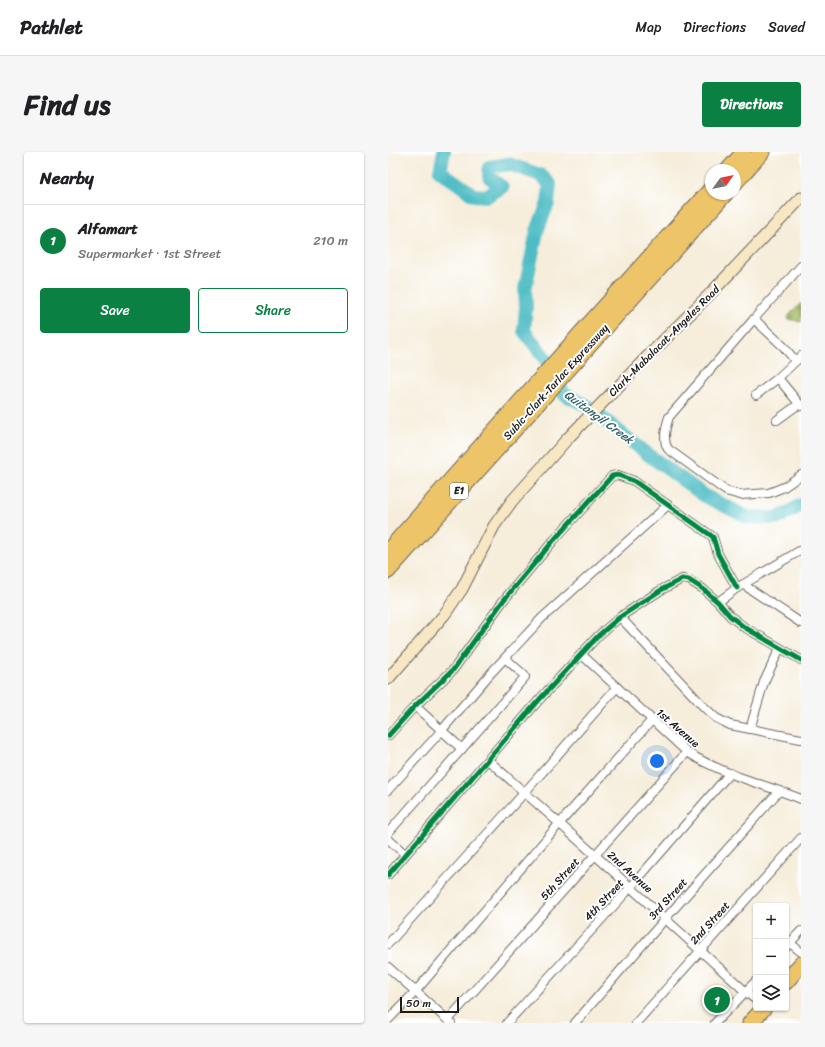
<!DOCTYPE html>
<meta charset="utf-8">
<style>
body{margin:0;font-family:Sriracha,sans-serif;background:#f6f6f6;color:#202124}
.controls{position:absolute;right:12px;bottom:12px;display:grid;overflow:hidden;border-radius:4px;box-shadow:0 1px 3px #0004}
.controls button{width:36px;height:36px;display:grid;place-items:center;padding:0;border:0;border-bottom:1px solid #e0e0e0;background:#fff;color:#202124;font:20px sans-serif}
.compass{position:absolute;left:317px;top:12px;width:36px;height:36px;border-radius:50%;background:#fff;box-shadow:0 1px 3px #0004;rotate:57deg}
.scale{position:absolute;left:12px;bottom:10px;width:59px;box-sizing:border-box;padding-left:4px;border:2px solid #1c1c1c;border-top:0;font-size:11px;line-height:14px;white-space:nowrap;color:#1c1c1c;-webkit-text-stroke:3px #fff;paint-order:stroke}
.you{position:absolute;left:269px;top:609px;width:14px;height:14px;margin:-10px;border:3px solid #fff;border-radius:50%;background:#1a73e8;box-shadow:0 0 0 6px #1a73e833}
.badge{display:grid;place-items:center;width:26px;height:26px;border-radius:50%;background:#0b8043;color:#fff;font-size:13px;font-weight:700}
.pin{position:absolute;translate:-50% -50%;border:2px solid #fff;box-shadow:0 1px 4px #0006}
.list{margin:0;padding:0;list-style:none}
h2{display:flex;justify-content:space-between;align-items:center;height:52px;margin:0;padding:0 16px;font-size:17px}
h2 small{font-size:13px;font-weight:400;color:#757577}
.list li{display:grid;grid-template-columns:26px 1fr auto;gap:12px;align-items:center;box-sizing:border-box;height:72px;padding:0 16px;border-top:1px solid #e0e0e0}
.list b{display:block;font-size:15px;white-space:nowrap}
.list p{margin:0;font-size:13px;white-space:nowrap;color:#757577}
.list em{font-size:13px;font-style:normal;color:#757577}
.actions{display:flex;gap:8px;padding:12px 16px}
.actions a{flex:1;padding:9px 0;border:1px solid #0b8043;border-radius:4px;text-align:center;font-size:14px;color:#0b8043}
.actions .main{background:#0b8043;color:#fff}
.icon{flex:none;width:22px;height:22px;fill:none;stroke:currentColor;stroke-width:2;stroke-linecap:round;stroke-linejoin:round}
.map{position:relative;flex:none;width:413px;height:871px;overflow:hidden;border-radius:4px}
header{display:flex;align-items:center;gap:24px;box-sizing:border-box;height:56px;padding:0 20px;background:#fff;border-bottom:1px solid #e0e0e0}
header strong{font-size:19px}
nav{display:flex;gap:22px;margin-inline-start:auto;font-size:14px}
.intro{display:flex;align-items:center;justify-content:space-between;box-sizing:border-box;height:96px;padding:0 24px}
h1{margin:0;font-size:28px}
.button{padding:10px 18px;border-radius:4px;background:#0b8043;color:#fff;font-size:14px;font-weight:700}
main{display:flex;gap:24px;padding:0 24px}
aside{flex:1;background:#fff;border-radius:4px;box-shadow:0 1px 3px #0004}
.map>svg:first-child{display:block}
.cemetery{fill:url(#cemetery-stones);stroke:#626e41}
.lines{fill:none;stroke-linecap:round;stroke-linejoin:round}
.river{stroke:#4dbcc4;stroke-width:14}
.street-casing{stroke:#68655e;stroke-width:10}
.secondary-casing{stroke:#68655e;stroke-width:13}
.highway-casing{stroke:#68655e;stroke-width:17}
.street{stroke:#fff;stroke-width:8}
.secondary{stroke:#f8e7c3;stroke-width:11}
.highway{stroke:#eec469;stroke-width:15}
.cycleway-casing{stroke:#fff;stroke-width:8}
.cycleway{stroke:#00873e;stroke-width:5}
.labels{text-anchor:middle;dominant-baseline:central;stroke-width:4;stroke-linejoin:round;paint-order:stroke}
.shield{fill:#fff;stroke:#606060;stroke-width:1}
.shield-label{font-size:10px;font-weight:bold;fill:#1c1c1c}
.street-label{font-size:11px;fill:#1c1c1c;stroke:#fff}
.water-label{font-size:12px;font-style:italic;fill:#326468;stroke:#fff}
</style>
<header>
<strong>Pathlet</strong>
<nav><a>Map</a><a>Directions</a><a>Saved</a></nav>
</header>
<div class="intro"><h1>Find us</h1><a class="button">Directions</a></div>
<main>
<aside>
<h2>Nearby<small></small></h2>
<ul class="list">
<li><span class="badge">1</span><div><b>Alfamart</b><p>Supermarket · 1st Street</p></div><em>210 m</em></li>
</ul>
<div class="actions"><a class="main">Save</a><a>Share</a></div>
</aside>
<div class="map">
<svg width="413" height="871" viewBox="0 0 413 871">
<defs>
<pattern id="cemetery-stones" width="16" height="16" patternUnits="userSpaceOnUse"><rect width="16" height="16" fill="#a7c066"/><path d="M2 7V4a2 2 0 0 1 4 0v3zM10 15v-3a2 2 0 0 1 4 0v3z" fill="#8fa458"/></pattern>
</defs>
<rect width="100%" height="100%" fill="#fff"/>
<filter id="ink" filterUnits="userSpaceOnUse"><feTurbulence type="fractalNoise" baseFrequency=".025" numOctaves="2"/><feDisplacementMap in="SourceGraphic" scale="8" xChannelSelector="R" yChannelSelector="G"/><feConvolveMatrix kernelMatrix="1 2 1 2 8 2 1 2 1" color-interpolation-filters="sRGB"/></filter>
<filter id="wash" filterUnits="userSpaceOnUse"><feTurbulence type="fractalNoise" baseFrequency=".012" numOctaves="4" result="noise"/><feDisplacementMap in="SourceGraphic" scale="16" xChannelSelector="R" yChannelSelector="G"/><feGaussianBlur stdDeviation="0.9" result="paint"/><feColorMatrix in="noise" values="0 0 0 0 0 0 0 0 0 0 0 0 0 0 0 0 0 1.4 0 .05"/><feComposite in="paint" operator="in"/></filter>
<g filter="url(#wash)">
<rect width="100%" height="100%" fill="#f6edda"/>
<path class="cemetery" d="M413,151V170L400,167L401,163Z"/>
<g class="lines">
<path class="river" d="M56,0L52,19L86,43L99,44L114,35L101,25V15L121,12L152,23L162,32L160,51L149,79L137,137L138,155L136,179L157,206L176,242L199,254L262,304L317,344L359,365L390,366L413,353"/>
</g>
</g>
<g filter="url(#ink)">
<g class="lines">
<defs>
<g id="street">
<path d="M366,167L281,265C278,274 274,288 280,297L338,339L352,343L381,341L396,335L413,323"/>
<path d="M413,204L390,226L413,254"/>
<path d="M409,208L405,206L396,195L366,167L413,114"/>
<path d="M368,243L390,226"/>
<path d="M389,268L411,252"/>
<path d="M356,433L413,471"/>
<path d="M330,450L349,436L413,398"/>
<path d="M232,465L316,555L328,566L342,573L413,587"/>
<path d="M193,502L299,600C333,622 375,632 413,647"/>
<path d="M27,554L74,597"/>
<path d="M362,577L376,530L392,496"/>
<path d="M0,584L27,554L65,518L115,449L166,388L224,324L230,323L246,329L321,382L325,385L330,402L349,436"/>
<path d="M100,608L208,704L358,840L368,848"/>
<path d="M0,638L54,578L102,522L154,466L280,353"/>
<path d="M0,681L137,525L136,523L117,506"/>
<path d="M0,687L17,702"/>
<path d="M0,723L151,548L210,484L232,465L273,438L294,427L301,428L315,437L330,450L342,464L356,475L413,508"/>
<path d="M402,791L413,800"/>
<path d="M0,792L137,640L229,535"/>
<path d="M398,795L413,779"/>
<path d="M0,815L63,871"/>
<path d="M0,868L27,840L171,672L264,568"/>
<path d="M60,868L299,600"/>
<path d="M119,871L242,736L342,621"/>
<path d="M187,871L277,767L391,639"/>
<path d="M248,871L413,686"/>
<path d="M327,871L368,829"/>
</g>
<path id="secondary" d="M0,527L56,463L74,437L106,374L124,349L180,286L259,205L323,141L413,46"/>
<g id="highway">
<path d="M340,18L356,0"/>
<path d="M347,31L374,0"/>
<path d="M0,399L194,180L323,37"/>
<path d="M0,419L337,42"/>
<path d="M398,830L413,812"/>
<path d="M362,871L376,856"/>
</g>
</defs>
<use href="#street" class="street-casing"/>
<use href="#secondary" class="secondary-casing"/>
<use href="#highway" class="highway-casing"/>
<use href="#street" class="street"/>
<use href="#secondary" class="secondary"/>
<use href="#highway" class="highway"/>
<defs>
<g id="cycleway">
<path d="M0,584L27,554L65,518L115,449L166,388L224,324L230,323L246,329L321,382L325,385L330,402L349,436"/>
<path d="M0,723L151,548L210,484L232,465L273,438L294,427L301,428L315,437L330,450L342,464L356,475L413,508"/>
</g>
</defs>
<use href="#cycleway" class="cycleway-casing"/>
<use href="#cycleway" class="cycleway"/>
</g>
</g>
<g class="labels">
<rect class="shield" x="62" y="331" width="18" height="16" rx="3"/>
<g class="shield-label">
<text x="71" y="339">E1</text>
</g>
<g class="street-label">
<text transform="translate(276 189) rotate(-45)">Clark-Mabalacat-Angeles Road</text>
<text transform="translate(168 230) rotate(-48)">Subic-Clark-Tarlac Expressway</text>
<text transform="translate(290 576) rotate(41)">1st Avenue</text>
<text transform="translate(242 720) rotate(42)">2nd Avenue</text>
<text transform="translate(172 727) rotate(-48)">5th Street</text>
<text transform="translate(280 747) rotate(-48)">3rd Street</text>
<text transform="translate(216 748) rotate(-47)">4th Street</text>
<text transform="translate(322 771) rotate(-48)">2nd Street</text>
</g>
<g class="water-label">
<text transform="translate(211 265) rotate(36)">Quitangil Creek</text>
</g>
</g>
</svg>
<div class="controls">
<button>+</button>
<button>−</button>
<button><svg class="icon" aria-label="layers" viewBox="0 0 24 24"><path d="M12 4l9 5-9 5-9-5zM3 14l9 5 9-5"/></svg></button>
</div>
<svg class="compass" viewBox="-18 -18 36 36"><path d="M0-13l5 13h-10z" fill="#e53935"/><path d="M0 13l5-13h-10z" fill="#757577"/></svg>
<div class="scale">50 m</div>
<div class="you"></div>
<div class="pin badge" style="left:329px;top:848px">1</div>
</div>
</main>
